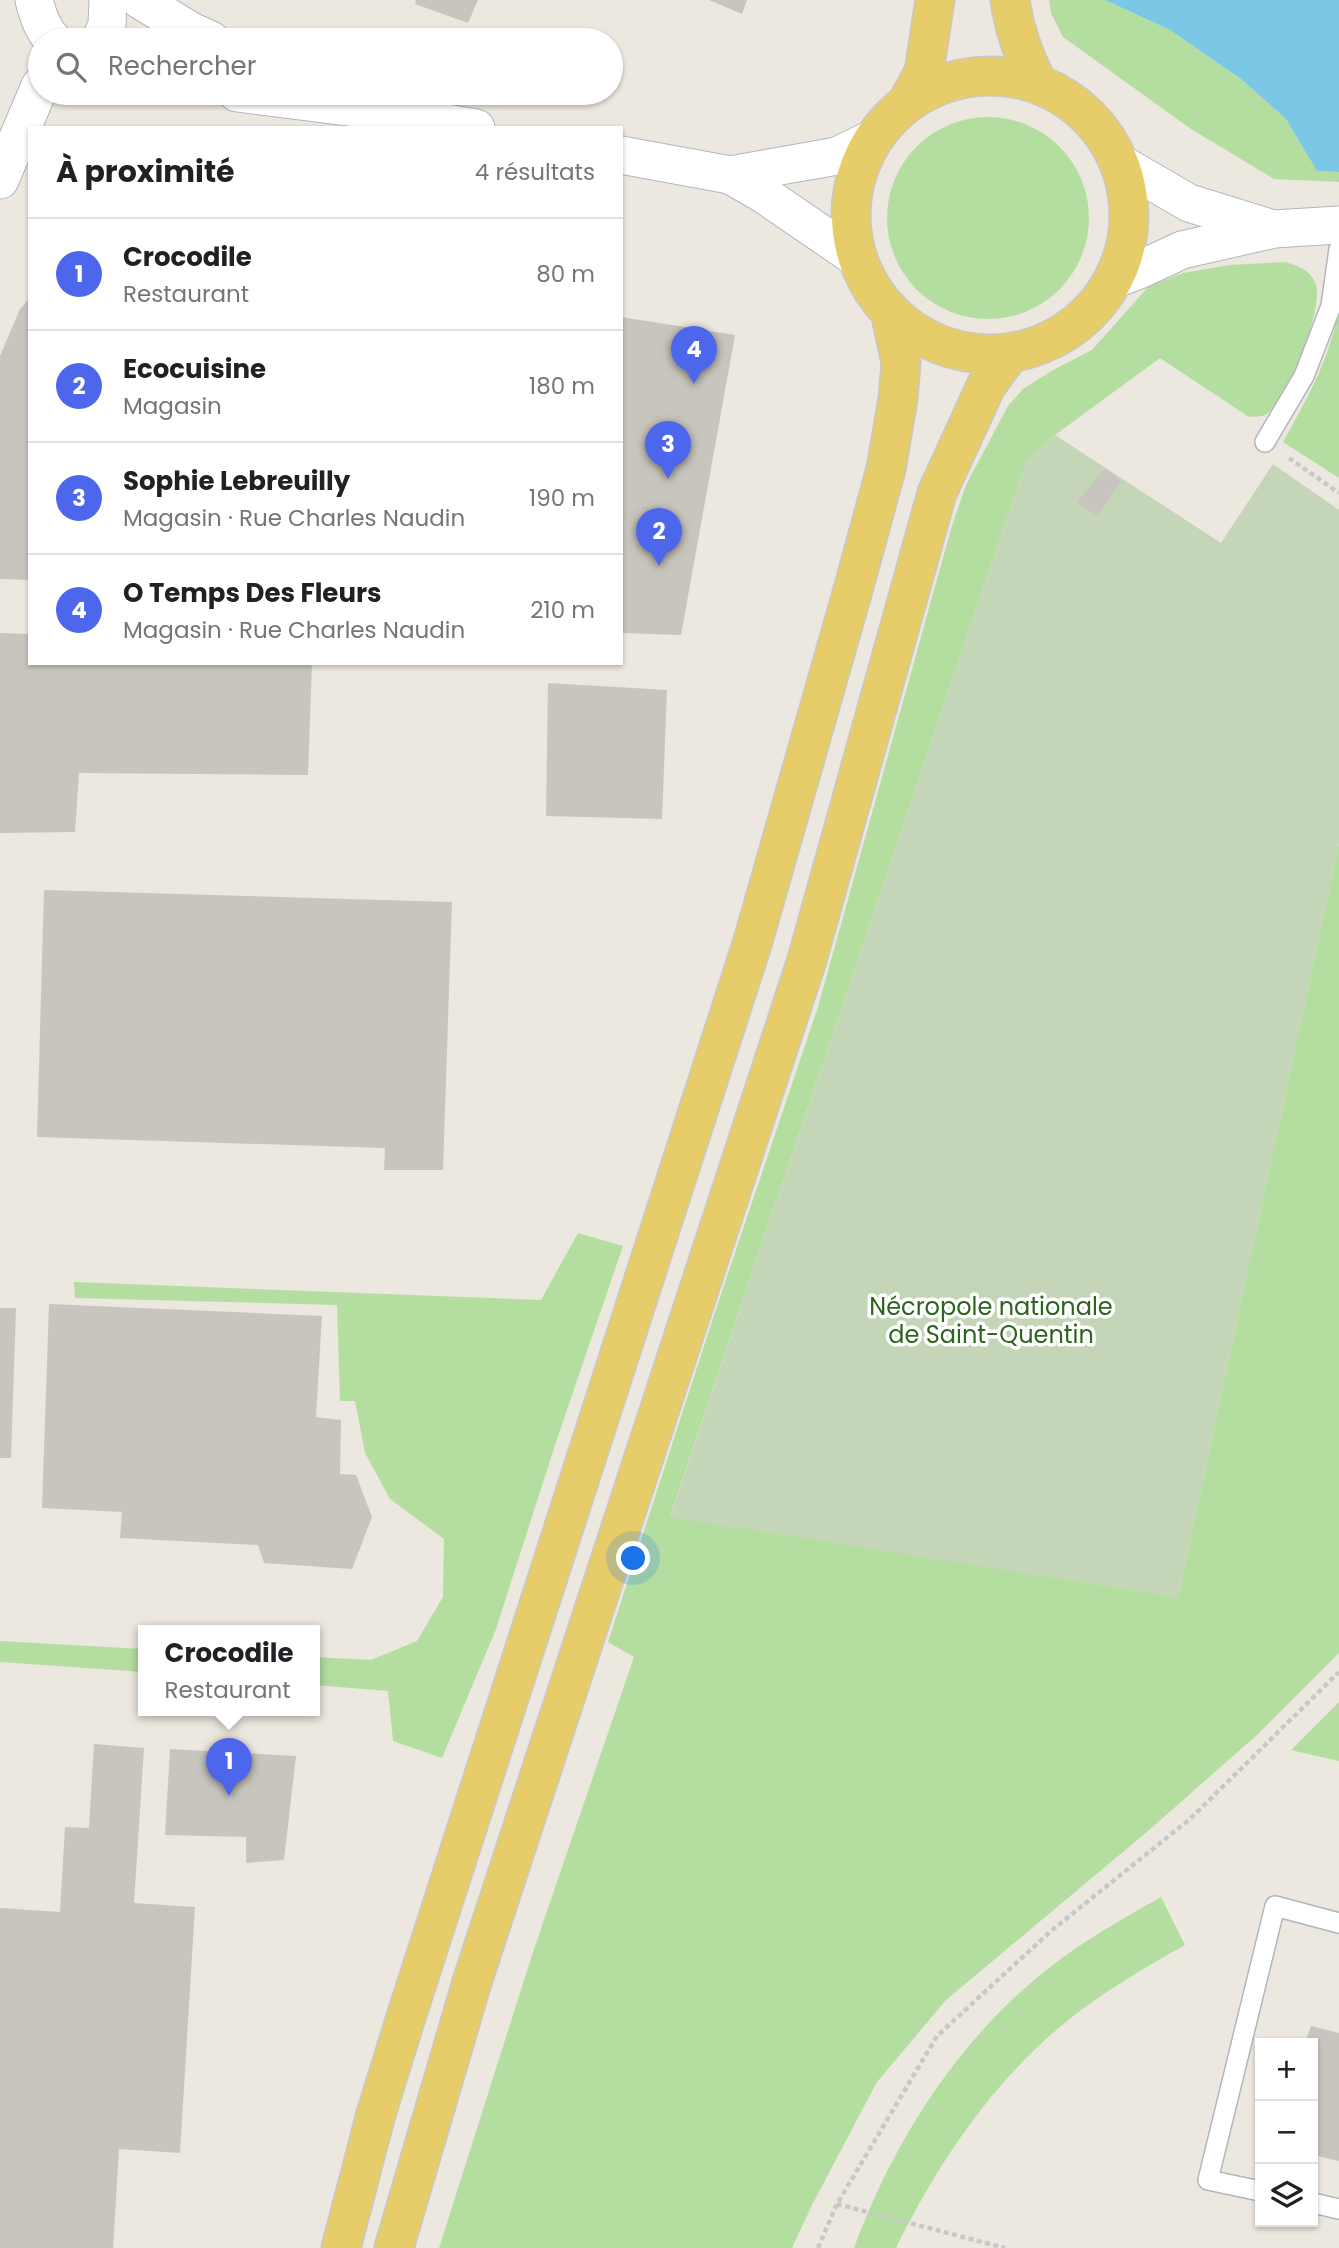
<!DOCTYPE html>
<html lang="fr">
<meta charset="utf-8">
<style>
body{margin:0;font-family:Poppins,sans-serif;background:#f6f6f6;color:#202124}
.controls{position:absolute;right:21px;bottom:21px;display:grid;overflow:hidden;border-radius:0px;box-shadow:0 2px 5px #0004}
.controls button{width:63px;height:63px;display:grid;place-items:center;padding:0;border:0;border-bottom:2px solid #e0e0e0;background:#fff;color:#202124;font:35px sans-serif}
.you{position:absolute;left:634px;top:1559px;width:24px;height:24px;margin:-18px;border:5px solid #fff;border-radius:50%;background:#1a73e8;box-shadow:0 0 0 10px #1a73e833}
.badge{display:grid;place-items:center;width:46px;height:46px;border-radius:50%;background:#4c66ec;color:#fff;font-size:23px;font-weight:700}
.pin{position:absolute;translate:-50% -58px;filter:drop-shadow(0 2px 4px #0008)}
.pin::after{content:'';position:absolute;top:37px;width:24px;height:21px;background:inherit;clip-path:polygon(0 0,100% 0,50% 100%)}
.popup{position:absolute;left:138px;top:1625px;width:182px;height:91px;box-sizing:border-box;display:grid;place-content:center;border-radius:0px;background:#fff;filter:drop-shadow(0 2px 5px #0005);font-size:23px;white-space:nowrap;color:#757577}
.popup b{font-size:26px;color:#202124}
.popup::after{content:'';position:absolute;left:50%;top:100%;margin-left:-14px;border:14px solid transparent;border-top-color:#fff}
.list{margin:0;padding:0;list-style:none}
h2{display:flex;justify-content:space-between;align-items:center;height:91px;margin:0;padding:0 28px;font-size:30px}
h2 small{font-size:23px;font-weight:400;color:#757577}
.list li{display:grid;grid-template-columns:46px 1fr auto;gap:21px;align-items:center;box-sizing:border-box;height:112px;padding:0 28px;border-top:2px solid #e0e0e0}
.list b{display:block;font-size:26px;white-space:nowrap}
.list p{margin:0;font-size:23px;white-space:nowrap;color:#757577}
.list em{font-size:23px;font-style:normal;color:#757577}
.icon{flex:none;width:38px;height:38px;fill:none;stroke:currentColor;stroke-width:2;stroke-linecap:round;stroke-linejoin:round}
.map{position:relative;flex:none;width:1339px;height:2248px;overflow:hidden}
.search{position:absolute;background:#fff;box-shadow:0 2px 5px #0004;left:28px;top:28px;width:595px;height:77px;display:flex;align-items:center;gap:18px;box-sizing:border-box;padding:0 24px;border-radius:38px;color:#757577;font-size:26px}
.panel{position:absolute;background:#fff;box-shadow:0 2px 5px #0004;left:28px;top:126px;width:595px;height:539px;border-radius:0px}
.map>svg:first-child{display:block}
.green{fill:#b4dea0}
.cemetery{fill:#c5d5b8}
.water{fill:#7bc7e6}
.building{fill:#c8c5be}
.lines{fill:none;stroke-linecap:round;stroke-linejoin:round}
.lane-casing{stroke:#b3b5be;stroke-width:22}
.street-casing{stroke:#b3b5be;stroke-width:39}
.primary-casing{stroke:#c8c8c8;stroke-width:41}
.path{stroke:#c8c8c8;stroke-width:4.5;stroke-dasharray:5 3.5;stroke-linecap:butt}
.lane{stroke:#fff;stroke-width:19}
.street{stroke:#fff;stroke-width:37}
.primary{stroke:#e6cd6a;stroke-width:38}
.labels{text-anchor:middle;dominant-baseline:central;stroke-width:7;stroke-linejoin:round;paint-order:stroke}
.park-label{font-size:24px;fill:#2d6420;stroke:#fff}
</style>
<div class="map">
<svg width="1339" height="2248" viewBox="0 0 1339 2248">
<rect width="100%" height="100%" fill="#ece7df"/>
<g class="green">
<path d="M1049,0H1105L1170,30L1241,79L1286,119L1317,171L1339,172V182L1274,179L1191,129L1063,37L1051,13Z"/>
<circle cx="988" cy="218" r="101"/>
<path d="M1285,262C1298,266 1309,269 1315,282C1326,305 1287,405 1265,415C1261,417 1254,416 1249,417L1160,358L1055,435L1026,462L670,1516L1178,1597L1339,843V1653L1258,1734L1148,1831L946,2000L877,2082L813,2203L792,2248H439L533,1952L634,1657L608,1642L715,1312L818,1007L951,529L966,485L1008,406L1023,389L1053,370L1092,350L1149,286L1183,273L1229,265Z"/>
<path d="M1339,307V478L1283,442C1307,399 1331,357 1339,307Z"/>
<path d="M578,1233L623,1246L556,1442L496,1629L442,1758L393,1741L388,1691L315,1685V1657L371,1660L417,1641L443,1597L444,1539L390,1499L365,1453L355,1401H340L337,1305L75,1298L74,1282L541,1300Z"/>
<path d="M0,1641L143,1649V1672L0,1662Z"/>
<path d="M1339,1702V1761L1291,1750Z"/>
<path d="M1161,1897L1185,1945C1149,1965 1114,1986 1081,2010C999,2072 941,2157 896,2248H854C895,2137 962,2033 1058,1961C1090,1937 1126,1917 1161,1897Z"/>
</g>
<path class="cemetery" d="M1055,435L1221,543L1273,464L1339,510V843L1178,1597L670,1517L1026,462Z"/>
<path class="water" d="M1105,0H1339V172L1317,171L1286,119L1241,79L1170,30Z"/>
<g class="building">
<path d="M416,0H478L468,23L415,4Z"/>
<path d="M709,0H747L742,14Z"/>
<path d="M30,298V580L0,579V356L20,309Z"/>
<path d="M621,317L735,335L681,635L621,633Z"/>
<path d="M1105,468L1121,482L1097,516L1077,502Z"/>
<path d="M0,633L30,634V663H312L308,775L79,773L75,832L0,833Z"/>
<path d="M548,683L667,690L662,819L546,816Z"/>
<path d="M44,890L452,902L443,1170H384L385,1148L37,1137Z"/>
<path d="M49,1304L322,1316L316,1417L341,1420L340,1474L356,1475L372,1517L352,1569L264,1563L258,1545L120,1538L122,1512L42,1508Z"/>
<path d="M0,1308H16L11,1458H0Z"/>
<path d="M94,1744L144,1748L134,1903L195,1907L180,2153L119,2149L113,2248H0V1908L60,1912L65,1827L89,1828Z"/>
<path d="M170,1749L296,1756L284,1860L246,1863V1837L165,1835Z"/>
<path d="M1311,2026L1339,2033V2161L1313,2155V2043H1305Z"/>
</g>
<g class="lines">
<defs>
<g id="lane">
<path d="M1265,442L1304,376L1331,306L1339,249"/>
<path d="M1260,2191L1208,2180L1275,1906L1339,1923"/>
<path d="M1313,2203L1339,2209"/>
</g>
<g id="street">
<path d="M34,0C38,15 42,29 53,40"/>
<path d="M140,0L191,31L211,40"/>
<path d="M100,40L107,25L108,0"/>
<path d="M237,93L363,109L476,128"/>
<path d="M621,155L730,175L837,156L874,138"/>
<path d="M1120,163L1189,203L1273,229"/>
<path d="M730,175L763,194L858,259"/>
<path d="M0,180L40,86"/>
<path d="M1113,280L1139,270L1182,250L1274,229L1339,225"/>
</g>
<g id="primary">
<path d="M1010,0C1014,29 1024,57 1037,83"/>
<circle cx="990" cy="215" r="139"/>
<path d="M907,103L924,72L935,0"/>
<path d="M341,2248L376,2114L407,2014L753,941L853,590L886,469L898,399L901,363L890,311"/>
<path d="M394,2248L472,1982L807,960L937,493L986,386L1010,353"/>
</g>
</defs>
<use href="#lane" class="lane-casing"/>
<use href="#street" class="street-casing"/>
<use href="#primary" class="primary-casing"/>
<g class="path">
<path d="M1289,458L1339,493"/>
<path d="M837,2204L1005,2248"/>
<path d="M818,2248L837,2204L937,2036L1051,1931L1190,1819L1339,1672"/>
</g>
<use href="#lane" class="lane"/>
<use href="#street" class="street"/>
<use href="#primary" class="primary"/>
</g>
<g class="labels">
<g class="park-label">
<text x="991" y="1306">Nécropole nationale<tspan x="991" dy="28">de Saint-Quentin</tspan></text>
</g>
</g>
</svg>
<div class="controls">
<button>+</button>
<button>−</button>
<button><svg class="icon" aria-label="layers" viewBox="0 0 24 24"><path d="M12 4l9 5-9 5-9-5zM3 14l9 5 9-5"/></svg></button>
</div>
<div class="you"></div>
<div class="pin badge" style="left:229px;top:1796px">1</div>
<div class="popup"><b>Crocodile</b>Restaurant</div>
<div class="pin badge" style="left:659px;top:566px">2</div>
<div class="pin badge" style="left:668px;top:479px">3</div>
<div class="pin badge" style="left:694px;top:384px">4</div>
<div class="search"><svg class="icon" aria-label="search" viewBox="0 0 24 24"><circle cx="10" cy="10" r="6"/><path d="M15 15l6 6"/></svg>Rechercher</div>
<section class="panel">
<h2>À proximité<small>4 résultats</small></h2>
<ul class="list">
<li><span class="badge">1</span><div><b>Crocodile</b><p>Restaurant</p></div><em>80 m</em></li>
<li><span class="badge">2</span><div><b>Ecocuisine</b><p>Magasin</p></div><em>180 m</em></li>
<li><span class="badge">3</span><div><b>Sophie Lebreuilly</b><p>Magasin · Rue Charles Naudin</p></div><em>190 m</em></li>
<li><span class="badge">4</span><div><b>O Temps Des Fleurs</b><p>Magasin · Rue Charles Naudin</p></div><em>210 m</em></li>
</ul>
</section>
</div>
